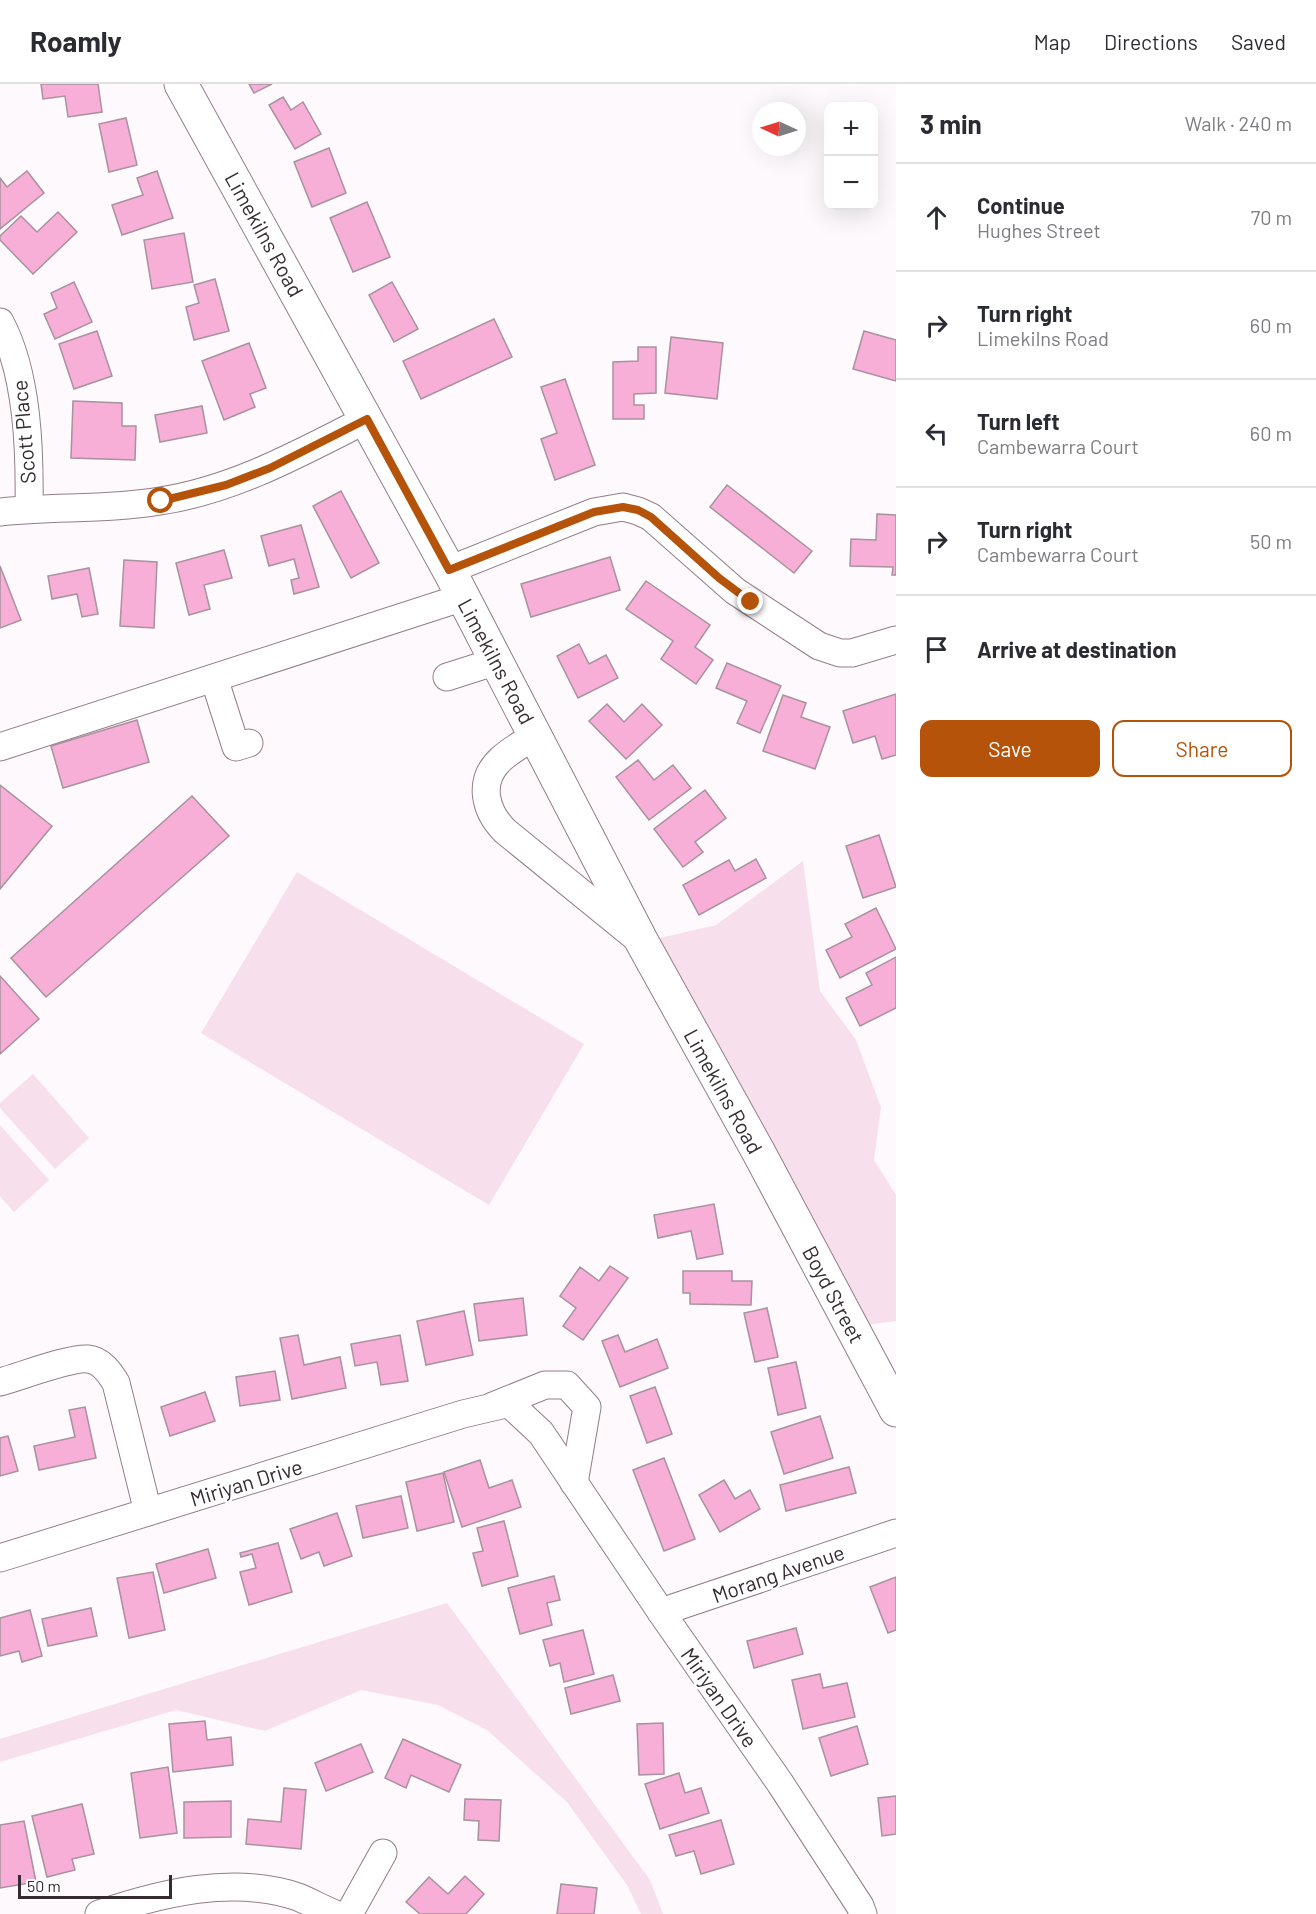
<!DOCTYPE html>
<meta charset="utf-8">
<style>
body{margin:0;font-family:Barlow,sans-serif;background:#f7f7f7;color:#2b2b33}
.controls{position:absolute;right:18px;top:18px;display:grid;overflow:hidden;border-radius:12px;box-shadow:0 6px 24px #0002}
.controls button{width:54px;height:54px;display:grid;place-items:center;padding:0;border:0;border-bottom:2px solid #e1e1e2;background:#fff;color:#2b2b33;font:30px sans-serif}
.compass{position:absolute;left:752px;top:18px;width:54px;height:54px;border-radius:50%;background:#fff;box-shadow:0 6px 24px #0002;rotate:274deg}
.scale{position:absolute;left:18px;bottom:15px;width:154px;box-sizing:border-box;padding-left:6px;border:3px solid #352b31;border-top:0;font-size:16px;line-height:21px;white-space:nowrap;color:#352b31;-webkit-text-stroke:4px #fff;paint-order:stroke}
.stop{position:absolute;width:18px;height:18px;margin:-14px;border:4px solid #b45309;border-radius:50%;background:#fff}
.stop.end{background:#b45309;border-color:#fff;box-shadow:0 2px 6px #0008}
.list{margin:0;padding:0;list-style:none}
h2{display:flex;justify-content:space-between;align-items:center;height:78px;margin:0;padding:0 24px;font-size:26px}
h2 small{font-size:20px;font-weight:400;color:#7c7c81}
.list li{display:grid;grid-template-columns:39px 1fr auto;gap:18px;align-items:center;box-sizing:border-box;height:108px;padding:0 24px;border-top:2px solid #e1e1e2}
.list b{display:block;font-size:22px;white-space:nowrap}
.list p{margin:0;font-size:20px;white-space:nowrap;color:#7c7c81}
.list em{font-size:20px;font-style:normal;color:#7c7c81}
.actions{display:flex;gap:12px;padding:18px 24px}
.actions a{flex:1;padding:14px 0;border:2px solid #b45309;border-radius:12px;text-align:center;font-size:21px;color:#b45309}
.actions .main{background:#b45309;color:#fff}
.icon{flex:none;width:33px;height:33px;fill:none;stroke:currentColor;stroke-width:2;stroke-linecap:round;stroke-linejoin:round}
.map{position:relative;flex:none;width:896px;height:1830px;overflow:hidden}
header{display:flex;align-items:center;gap:36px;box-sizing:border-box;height:84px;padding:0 30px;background:#fff;border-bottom:2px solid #e1e1e2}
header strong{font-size:28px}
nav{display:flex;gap:33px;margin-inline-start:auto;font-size:21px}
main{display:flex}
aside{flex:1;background:#fff}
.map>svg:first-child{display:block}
.green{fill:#f8dfec}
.building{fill:#f7afd8;stroke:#a9919e;stroke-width:1.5}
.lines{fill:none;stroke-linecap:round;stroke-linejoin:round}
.minor-casing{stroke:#947d89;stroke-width:29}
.major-casing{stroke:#947d89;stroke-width:35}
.minor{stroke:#fff;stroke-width:27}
.major{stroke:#fff;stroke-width:33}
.route{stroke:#b45309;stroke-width:8}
.labels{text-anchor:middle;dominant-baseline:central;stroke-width:5;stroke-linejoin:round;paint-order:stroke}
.street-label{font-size:21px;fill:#352b31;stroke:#fff}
</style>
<header>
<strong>Roamly</strong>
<nav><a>Map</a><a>Directions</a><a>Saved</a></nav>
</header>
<main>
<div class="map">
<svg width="896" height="1830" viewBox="0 0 896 1830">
<rect width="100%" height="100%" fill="#fef9fc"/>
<g class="green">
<path d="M803,777L820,907L856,956L881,1023L874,1076L896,1111V1237L858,1242L642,858L716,841Z"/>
<path d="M297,788L584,960L489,1121L201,949Z"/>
<path d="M33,990L89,1054L55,1085L0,1024V1019Z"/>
<path d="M0,1041L49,1096L14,1128L0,1112Z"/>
<path d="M447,1519L650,1796L663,1830H641L627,1801L567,1718L487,1646L438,1621L361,1606L265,1647L176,1626L0,1678V1655Z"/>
</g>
<g class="building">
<path d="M41,0H98L102,28L68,33L65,12L43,15Z"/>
<path d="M249,0H272L254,9Z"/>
<path d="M283,13L291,26L303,18L321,50L295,65L269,21Z"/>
<path d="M126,34L137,81L109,88L99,40Z"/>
<path d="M329,64L346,109L312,123L294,78Z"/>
<path d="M27,87L44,109L0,145V94L7,103Z"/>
<path d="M157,87L173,134L122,151L112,121L143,111L137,94Z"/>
<path d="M367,118L390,173L353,188L330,134Z"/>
<path d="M58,128L77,148L33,190L0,156V152L21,132L37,148Z"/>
<path d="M184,149L193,198L152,205L144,156Z"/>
<path d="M215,195L229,247L194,256L186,223L199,219L194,201Z"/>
<path d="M74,198L92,238L55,255L44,230L57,224L51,209Z"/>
<path d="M392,198L418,245L394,258L369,211Z"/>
<path d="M494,235L512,273L421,315L403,277Z"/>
<path d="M97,247L112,292L74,305L59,260Z"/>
<path d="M864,247L896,256V297L853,285Z"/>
<path d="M671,253L723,259L717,315L665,309Z"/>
<path d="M249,259L266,304L250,310L255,323L224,336L202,277Z"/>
<path d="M638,263H656V309L634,310V321H644V335H613V278L638,277Z"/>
<path d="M565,295L595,381L555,396L541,355L557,349L541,303Z"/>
<path d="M73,317L122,319V342H136L135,376L71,374Z"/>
<path d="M202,322L207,349L160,358L155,331Z"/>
<path d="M727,401L812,467L794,489L710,423Z"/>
<path d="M341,407L379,479L351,494L313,422Z"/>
<path d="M877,430L896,431V491H892L893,483L850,482L851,455L876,456Z"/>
<path d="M301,441L319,503L294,510L291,496L299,494L294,475L269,482L261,452Z"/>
<path d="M224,466L232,494L204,501L210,525L189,531L176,479Z"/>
<path d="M610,473L620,506L531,533L521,500Z"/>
<path d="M124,476L157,478L154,544L120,542Z"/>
<path d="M0,482L21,536L0,544Z"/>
<path d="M89,484L98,530L82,533L77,510L52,515L48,492Z"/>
<path d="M646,497L710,541L695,563L713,576L696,600L661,575L673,557L626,525Z"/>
<path d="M579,560L589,580L606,571L618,594L578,614L557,572Z"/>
<path d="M727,579L781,602L760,649L737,639L747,617L716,604Z"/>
<path d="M896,610V671L882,675L875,652L853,659L843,627Z"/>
<path d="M783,611L806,619L801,633L830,643L815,685L763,667Z"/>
<path d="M607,620L624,638L642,620L662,641L626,675L589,637Z"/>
<path d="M137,636L149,678L63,704L51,662Z"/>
<path d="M638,676L654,696L673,681L691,704L649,736L616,693Z"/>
<path d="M0,701L52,742L0,805Z"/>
<path d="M705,706L726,734L695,758L703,768L683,783L654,745Z"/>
<path d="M192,712L229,752L46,913L11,874Z"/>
<path d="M879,751L896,803L863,814L846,762Z"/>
<path d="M756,775L766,794L699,831L683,801L729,776L735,787Z"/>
<path d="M876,824L896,865L840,894L826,866L852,853L845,840Z"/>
<path d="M896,873V924L860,942L846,914L872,901L866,889Z"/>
<path d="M0,892L39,935L0,970Z"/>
<path d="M714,1120L723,1170L697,1175L691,1147L658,1154L654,1131Z"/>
<path d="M610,1182L628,1194L583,1256L563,1242L576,1224L560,1212L580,1183L599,1197Z"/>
<path d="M683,1187H732V1197H752L751,1221L690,1220V1209H683Z"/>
<path d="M523,1214L527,1251L479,1257L474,1220Z"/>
<path d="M767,1224L778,1273L755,1278L744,1229Z"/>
<path d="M464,1227L473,1271L426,1281L417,1237Z"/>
<path d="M298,1251L304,1281L340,1273L346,1304L292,1315L280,1254Z"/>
<path d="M400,1251L408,1297L381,1301L377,1278L355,1282L351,1260Z"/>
<path d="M618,1251L625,1268L657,1255L668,1284L620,1303L602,1257Z"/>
<path d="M796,1278L806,1324L778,1331L768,1284Z"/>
<path d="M275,1287L280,1316L240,1322L236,1293Z"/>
<path d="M655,1303L672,1350L647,1359L630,1312Z"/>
<path d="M205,1308L215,1337L170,1352L161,1323Z"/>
<path d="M85,1323L96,1374L39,1386L34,1362L75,1353L69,1326Z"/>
<path d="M820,1332L833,1374L784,1390L771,1348Z"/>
<path d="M8,1352L18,1387L0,1392V1354Z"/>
<path d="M664,1374L695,1455L664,1467L633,1386Z"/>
<path d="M480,1376L489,1404L512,1396L521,1423L462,1443L444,1388Z"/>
<path d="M849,1383L856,1409L786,1427L780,1401Z"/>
<path d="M443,1389L454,1438L417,1447L406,1398Z"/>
<path d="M724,1396L735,1415L750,1406L760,1425L720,1448L699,1411Z"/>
<path d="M401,1412L408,1444L363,1454L356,1422Z"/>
<path d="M337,1429L352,1472L324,1482L319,1468L301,1475L290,1445Z"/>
<path d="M504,1437L518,1492L482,1502L473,1469L483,1467L477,1444Z"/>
<path d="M278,1459L292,1508L249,1521L240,1488L256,1484L252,1470L241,1473L240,1469Z"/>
<path d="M208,1465L216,1494L164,1509L156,1480Z"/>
<path d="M153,1488L165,1546L129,1554L117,1494Z"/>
<path d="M554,1492L560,1516L547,1519L552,1541L520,1550L508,1504Z"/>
<path d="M896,1493V1546L888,1549L870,1503Z"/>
<path d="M91,1524L97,1552L48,1562L42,1535Z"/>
<path d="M30,1526L42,1572L22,1578L19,1567L0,1572V1534Z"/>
<path d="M796,1544L803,1570L754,1584L747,1557Z"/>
<path d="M583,1546L594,1590L564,1598L560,1579L550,1582L543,1556Z"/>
<path d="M820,1590L823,1604L847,1599L855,1633L803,1645L792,1596Z"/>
<path d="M613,1591L620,1617L571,1630L565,1604Z"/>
<path d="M205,1637L207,1656L231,1653L233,1681L173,1688L169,1640Z"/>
<path d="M663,1639L664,1690L639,1691L637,1640Z"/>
<path d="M857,1642L868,1680L831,1692L819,1654Z"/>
<path d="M403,1655L461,1681L449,1708L411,1691L406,1704L385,1694Z"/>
<path d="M361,1660L373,1688L326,1707L315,1679Z"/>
<path d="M168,1683L177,1749L140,1754L131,1689Z"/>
<path d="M679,1689L685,1709L701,1704L709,1729L660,1745L645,1700Z"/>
<path d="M284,1704L306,1706L301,1765L246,1760L248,1735L281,1738Z"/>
<path d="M896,1712V1750L882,1752L878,1714Z"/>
<path d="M465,1715L501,1716L499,1757L478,1756L479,1737L464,1736Z"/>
<path d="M231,1717V1753L184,1754V1718Z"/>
<path d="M82,1720L94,1770L72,1775L75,1786L47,1793L32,1732Z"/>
<path d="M721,1736L734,1780L701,1790L694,1767L676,1772L669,1751Z"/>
<path d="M24,1737L36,1798L0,1804V1741Z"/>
<path d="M465,1792L484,1810L466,1830H420L406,1818L429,1793L448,1810Z"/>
<path d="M561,1800L597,1804L594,1830H557Z"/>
</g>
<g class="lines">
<defs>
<g id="minor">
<path d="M0,238C28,290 30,368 29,425"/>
<path d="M0,428C53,422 107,426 160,417C234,406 300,369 367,335"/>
<path d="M449,486L594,428L623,423L638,427L651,433L735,507L819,562L840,569H852L896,556"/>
<path d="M447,593L497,577"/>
<path d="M214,594L236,663L249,659"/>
<path d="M536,651C524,659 511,666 501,675C477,697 485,727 505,747L639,856"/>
<path d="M0,663L464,513"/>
<path d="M0,1298C19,1293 71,1273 88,1275C101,1276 110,1289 116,1299L148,1428"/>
<path d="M493,1322L545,1301H567L587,1323L574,1399"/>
<path d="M0,1474L463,1330L506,1320L513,1323L541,1349L661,1528L780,1699L860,1822L863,1830"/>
<path d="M661,1528L896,1449"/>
<path d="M99,1830C161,1809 233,1791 298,1813C310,1818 323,1825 335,1830"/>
<path d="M349,1830L383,1769"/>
</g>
<path id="major" d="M181,0L449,486L642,858L758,1067L896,1326"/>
</defs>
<use href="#minor" class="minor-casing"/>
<use href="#major" class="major-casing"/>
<use href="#minor" class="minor"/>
<use href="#major" class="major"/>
</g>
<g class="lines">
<path class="route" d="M161,417L226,401L270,384L367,335L449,486L594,428L623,423L638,426L651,433L719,494L751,518"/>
</g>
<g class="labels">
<g class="street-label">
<text transform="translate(265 150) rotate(61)">Limekilns Road</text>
<text transform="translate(23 348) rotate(-95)">Scott Place</text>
<text transform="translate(497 577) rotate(62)">Limekilns Road</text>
<text transform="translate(724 1007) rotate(61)">Limekilns Road</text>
<text transform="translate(834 1210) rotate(62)">Boyd Street</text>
<text transform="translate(246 1398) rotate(-17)">Miriyan Drive</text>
<text transform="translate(778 1489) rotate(-19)">Morang Avenue</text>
<text transform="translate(720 1613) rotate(55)">Miriyan Drive</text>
</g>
</g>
</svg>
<div class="controls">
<button>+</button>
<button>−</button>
</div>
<svg class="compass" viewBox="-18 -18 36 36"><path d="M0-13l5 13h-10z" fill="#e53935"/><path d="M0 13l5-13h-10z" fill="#7c7c81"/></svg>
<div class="scale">50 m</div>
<div class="stop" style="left:161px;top:417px"></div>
<div class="stop end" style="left:751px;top:518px"></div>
</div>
<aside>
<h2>3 min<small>Walk · 240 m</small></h2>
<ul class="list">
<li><svg class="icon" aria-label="ahead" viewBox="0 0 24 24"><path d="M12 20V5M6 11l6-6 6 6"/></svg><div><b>Continue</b><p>Hughes Street</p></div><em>70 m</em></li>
<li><svg class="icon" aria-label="right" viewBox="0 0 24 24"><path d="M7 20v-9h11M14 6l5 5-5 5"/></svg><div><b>Turn right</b><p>Limekilns Road</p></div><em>60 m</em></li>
<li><svg class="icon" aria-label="left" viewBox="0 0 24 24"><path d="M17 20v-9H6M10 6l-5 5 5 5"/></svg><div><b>Turn left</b><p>Cambewarra Court</p></div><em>60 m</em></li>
<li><svg class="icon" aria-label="right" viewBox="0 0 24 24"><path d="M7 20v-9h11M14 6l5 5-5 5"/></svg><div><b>Turn right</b><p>Cambewarra Court</p></div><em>50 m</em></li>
<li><svg class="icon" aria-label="arrive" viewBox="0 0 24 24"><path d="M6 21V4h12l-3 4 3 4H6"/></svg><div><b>Arrive at destination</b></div></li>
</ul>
<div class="actions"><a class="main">Save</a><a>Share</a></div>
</aside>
</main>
